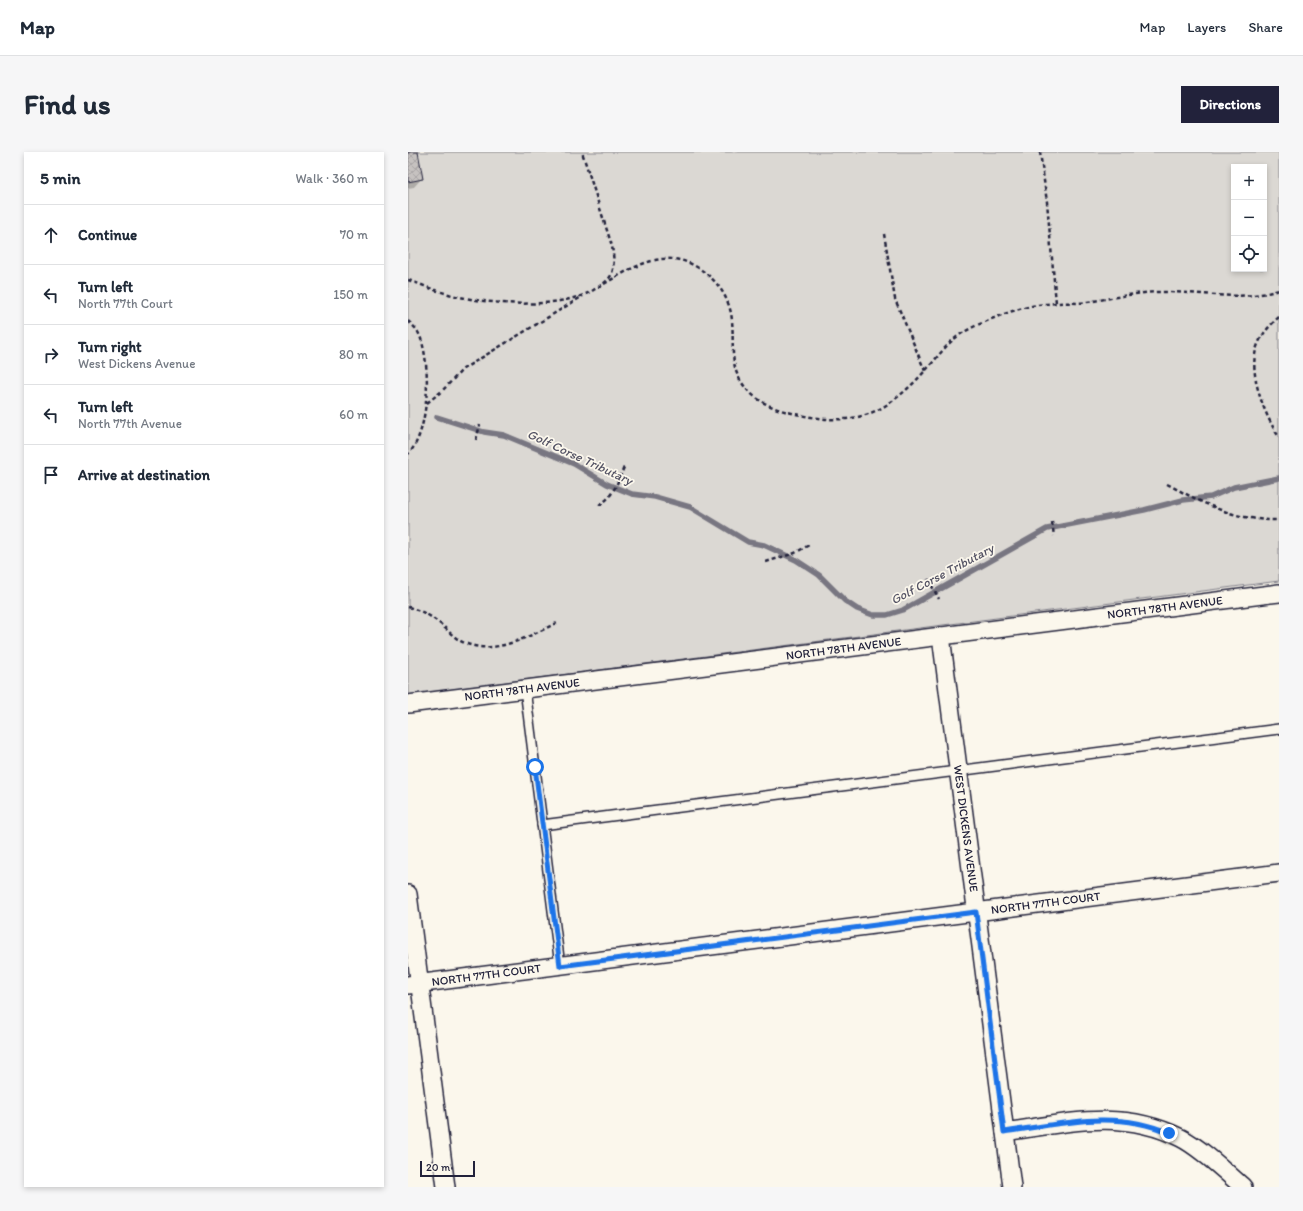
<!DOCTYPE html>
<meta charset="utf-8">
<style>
body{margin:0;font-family:Itim,sans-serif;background:#f6f6f7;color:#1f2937}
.controls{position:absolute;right:12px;top:12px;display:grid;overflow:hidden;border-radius:0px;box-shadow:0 2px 6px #0003}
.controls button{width:36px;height:36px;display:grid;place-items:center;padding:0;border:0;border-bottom:1px solid #e0e1e3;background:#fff;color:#1f2937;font:20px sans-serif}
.scale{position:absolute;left:12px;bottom:10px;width:55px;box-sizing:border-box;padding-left:4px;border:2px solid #22223b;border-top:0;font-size:11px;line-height:14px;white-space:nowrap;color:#22223b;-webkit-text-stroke:3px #fbf7ec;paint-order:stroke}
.stop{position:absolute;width:12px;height:12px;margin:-9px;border:3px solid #1a73e8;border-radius:50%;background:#fff}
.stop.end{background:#1a73e8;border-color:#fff;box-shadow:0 1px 4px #0008}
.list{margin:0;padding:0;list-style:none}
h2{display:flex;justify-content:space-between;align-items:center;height:52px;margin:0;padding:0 16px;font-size:17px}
h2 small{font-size:13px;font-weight:400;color:#747a83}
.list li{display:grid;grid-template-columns:26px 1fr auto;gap:12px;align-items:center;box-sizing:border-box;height:60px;padding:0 16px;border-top:1px solid #e0e1e3}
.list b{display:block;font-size:15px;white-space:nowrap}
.list p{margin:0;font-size:13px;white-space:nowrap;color:#747a83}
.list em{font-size:13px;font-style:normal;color:#747a83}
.icon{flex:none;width:22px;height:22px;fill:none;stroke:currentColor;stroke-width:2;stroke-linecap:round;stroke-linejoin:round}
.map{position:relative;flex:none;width:871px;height:1035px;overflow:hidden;border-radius:0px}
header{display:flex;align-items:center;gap:24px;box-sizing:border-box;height:56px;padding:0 20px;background:#fff;border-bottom:1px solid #e0e1e3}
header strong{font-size:19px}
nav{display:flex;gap:22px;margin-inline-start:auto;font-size:14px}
.intro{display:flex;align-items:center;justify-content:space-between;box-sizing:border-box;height:96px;padding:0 24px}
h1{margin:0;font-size:28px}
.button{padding:10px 18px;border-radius:0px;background:#22223b;color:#fff;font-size:14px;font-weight:700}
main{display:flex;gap:24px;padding:0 24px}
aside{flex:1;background:#fff;border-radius:0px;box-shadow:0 2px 6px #0003}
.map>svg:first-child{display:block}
.green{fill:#dbd8d3;stroke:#7e7d87;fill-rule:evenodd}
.shadow{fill:#0003}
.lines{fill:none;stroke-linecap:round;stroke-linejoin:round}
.stream{stroke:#787681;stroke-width:5.5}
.building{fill:url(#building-cross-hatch);stroke:#22223b}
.service-casing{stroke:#22223b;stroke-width:12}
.minor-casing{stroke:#22223b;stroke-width:20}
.path{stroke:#22223b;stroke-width:2.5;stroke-dasharray:4 3;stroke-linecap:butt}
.service{stroke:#fbf7ec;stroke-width:9}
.minor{stroke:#fbf7ec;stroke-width:17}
.route{stroke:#1a73e8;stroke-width:5}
.labels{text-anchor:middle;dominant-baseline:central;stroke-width:3.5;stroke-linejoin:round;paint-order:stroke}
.street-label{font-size:12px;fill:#22223b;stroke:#fbf7ec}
.water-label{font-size:13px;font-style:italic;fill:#545364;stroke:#fbf7ec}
</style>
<header>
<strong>Map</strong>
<nav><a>Map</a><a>Layers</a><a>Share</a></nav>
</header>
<div class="intro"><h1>Find us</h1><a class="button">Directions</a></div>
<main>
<aside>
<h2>5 min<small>Walk · 360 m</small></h2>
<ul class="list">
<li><svg class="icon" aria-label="ahead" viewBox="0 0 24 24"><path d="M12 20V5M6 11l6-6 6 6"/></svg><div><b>Continue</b></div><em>70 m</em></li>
<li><svg class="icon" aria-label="left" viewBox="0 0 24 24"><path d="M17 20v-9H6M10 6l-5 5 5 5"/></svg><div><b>Turn left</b><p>North 77th Court</p></div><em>150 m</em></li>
<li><svg class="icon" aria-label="right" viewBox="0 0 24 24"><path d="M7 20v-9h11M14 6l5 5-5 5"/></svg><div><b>Turn right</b><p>West Dickens Avenue</p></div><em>80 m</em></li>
<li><svg class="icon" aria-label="left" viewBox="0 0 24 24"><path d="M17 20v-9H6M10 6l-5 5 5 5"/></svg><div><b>Turn left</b><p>North 77th Avenue</p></div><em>60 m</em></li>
<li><svg class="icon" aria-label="arrive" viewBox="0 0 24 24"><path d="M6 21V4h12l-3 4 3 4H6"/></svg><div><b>Arrive at destination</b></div></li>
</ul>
</aside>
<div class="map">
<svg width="871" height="1035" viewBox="0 0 871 1035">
<defs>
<pattern id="building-cross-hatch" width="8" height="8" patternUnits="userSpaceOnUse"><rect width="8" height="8" fill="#c6c2c0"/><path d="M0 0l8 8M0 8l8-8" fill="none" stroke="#aaa6a6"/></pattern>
</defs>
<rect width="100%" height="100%" fill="#fbf7ec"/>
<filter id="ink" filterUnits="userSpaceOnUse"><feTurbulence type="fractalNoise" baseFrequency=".025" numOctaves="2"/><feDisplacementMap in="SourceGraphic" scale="8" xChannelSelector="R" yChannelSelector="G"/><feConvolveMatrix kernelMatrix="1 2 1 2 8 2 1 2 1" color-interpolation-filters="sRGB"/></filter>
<g filter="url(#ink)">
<path class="green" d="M0,0H871V429L0,543ZM826,15H856V117H826Z"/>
<path class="shadow" d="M0,0H9L14,26L6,35L0,36Z"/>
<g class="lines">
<path class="stream" d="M29,265L76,280L96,283L166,312L199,332L224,342L247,345L282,355L340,390L356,393L388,408L411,423L437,449L449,457L465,463H479L495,458L639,377L736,358L775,348L803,345L826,335L871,326"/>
</g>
<path class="building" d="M0,0H10L15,27L0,30Z"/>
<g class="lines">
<defs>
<g id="service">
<path d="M117,537L152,814"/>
<path d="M134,673L871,577"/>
</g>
<g id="minor">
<path id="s1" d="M533,484L604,1035"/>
<path id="s2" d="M0,552L871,441"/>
<path d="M0,742L38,1035"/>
<path id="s3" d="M0,833L871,721"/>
<path d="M597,980C659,971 714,956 773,986C793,996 818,1020 835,1035"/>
</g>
</defs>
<use href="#service" class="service-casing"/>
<use href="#minor" class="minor-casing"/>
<g class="path">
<path d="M632,0L639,50L648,151"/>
<path d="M476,82L487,147L517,219"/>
<path d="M0,128C12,132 25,138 37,141C75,153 149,158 184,139C191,134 201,130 204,121C207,112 205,102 204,94L174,0"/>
<path d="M196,132C232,111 263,92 300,123C312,133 320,147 323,161C327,183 321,207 331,226C341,245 360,255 380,260C442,276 473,267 516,220C527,209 537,193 550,184C561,176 574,171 586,166C607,157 628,152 650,151C660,150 670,152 679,150C707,146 732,139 761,140C798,141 835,149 871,138"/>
<path d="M871,165C861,174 852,184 848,198C841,224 857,264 871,285"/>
<path d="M0,169C3,172 8,176 10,180C24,206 22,282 0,302"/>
<path d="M19,251L34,239L55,217L175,144"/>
<path d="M68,288L72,273"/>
<path d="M759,332C797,352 827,369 871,368"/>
<path d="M191,353C206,345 210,328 217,313"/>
<path d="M644,370L646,384"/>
<path d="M358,410L387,401L401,393"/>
<path d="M520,427L531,447"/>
<path d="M0,455C11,458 20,462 30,470C37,475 43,483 51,488C83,507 121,484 151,470"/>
</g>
<use href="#service" class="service"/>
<use href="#minor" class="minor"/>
</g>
</g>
<g class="lines" filter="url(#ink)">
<path class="route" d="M127,615L152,814L568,760L596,980C652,972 708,957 761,981"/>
</g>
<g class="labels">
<g class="street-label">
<text stroke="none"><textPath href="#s2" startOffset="763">NORTH 78TH AVENUE</textPath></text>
<text stroke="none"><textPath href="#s2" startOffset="439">NORTH 78TH AVENUE</textPath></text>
<text stroke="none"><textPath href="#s2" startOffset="115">NORTH 78TH AVENUE</textPath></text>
<text stroke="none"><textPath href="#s1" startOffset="194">WEST DICKENS AVENUE</textPath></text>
<text stroke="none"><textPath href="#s3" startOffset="643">NORTH 77TH COURT</textPath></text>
<text stroke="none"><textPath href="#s3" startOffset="79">NORTH 77TH COURT</textPath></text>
</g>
<g class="water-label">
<text transform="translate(172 305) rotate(25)">Golf Corse Tributary</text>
<text transform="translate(534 422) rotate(-28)">Golf Corse Tributary</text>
</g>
</g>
</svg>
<div class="controls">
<button>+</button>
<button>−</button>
<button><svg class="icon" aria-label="locate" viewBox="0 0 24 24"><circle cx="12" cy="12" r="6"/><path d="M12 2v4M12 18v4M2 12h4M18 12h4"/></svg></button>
</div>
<div class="scale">20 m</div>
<div class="stop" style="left:127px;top:615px"></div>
<div class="stop end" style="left:761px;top:981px"></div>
</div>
</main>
